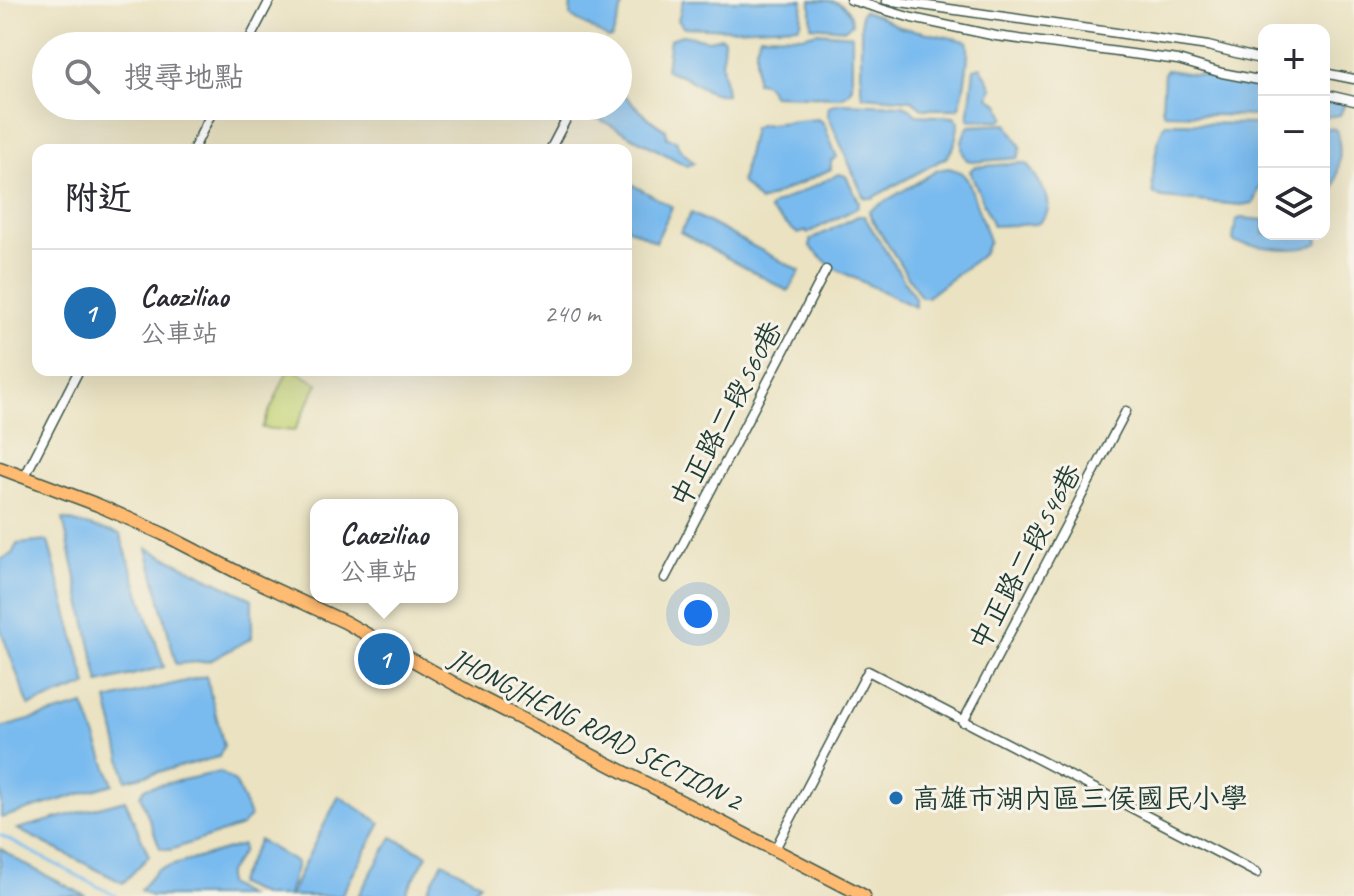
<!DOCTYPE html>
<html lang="zh-TW">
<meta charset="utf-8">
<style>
body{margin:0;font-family:Caveat,"LXGW WenKai TC",sans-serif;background:#f7f7f7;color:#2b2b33}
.controls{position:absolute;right:24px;top:24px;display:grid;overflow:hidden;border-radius:16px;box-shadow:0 8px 32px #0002}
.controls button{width:72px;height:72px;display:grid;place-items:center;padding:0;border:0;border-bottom:2px solid #e1e1e2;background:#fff;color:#2b2b33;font:40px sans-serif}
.you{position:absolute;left:698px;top:614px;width:28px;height:28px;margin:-20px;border:6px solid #fff;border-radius:50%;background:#1a73e8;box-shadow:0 0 0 12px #1a73e833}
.badge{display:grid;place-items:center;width:52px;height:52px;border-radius:50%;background:#1f6fb2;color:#fff;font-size:26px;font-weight:700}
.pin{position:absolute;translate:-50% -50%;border:4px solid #fff;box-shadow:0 2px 8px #0006}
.popup{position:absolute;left:310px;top:499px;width:148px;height:104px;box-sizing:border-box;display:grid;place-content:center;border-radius:16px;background:#fff;filter:drop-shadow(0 2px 6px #0005);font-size:26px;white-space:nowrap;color:#7c7c81}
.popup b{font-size:30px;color:#2b2b33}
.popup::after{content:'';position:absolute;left:50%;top:100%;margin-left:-16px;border:16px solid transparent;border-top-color:#fff}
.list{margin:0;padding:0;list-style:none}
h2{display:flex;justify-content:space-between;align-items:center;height:104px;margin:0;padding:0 32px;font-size:34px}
h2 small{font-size:26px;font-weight:400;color:#7c7c81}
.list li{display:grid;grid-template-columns:52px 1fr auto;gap:24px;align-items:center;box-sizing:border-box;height:128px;padding:0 32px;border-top:2px solid #e1e1e2}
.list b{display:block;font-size:30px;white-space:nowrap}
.list p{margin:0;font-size:26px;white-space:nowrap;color:#7c7c81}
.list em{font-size:26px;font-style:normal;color:#7c7c81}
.icon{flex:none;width:44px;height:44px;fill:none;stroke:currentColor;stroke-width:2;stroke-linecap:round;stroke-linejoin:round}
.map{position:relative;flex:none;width:1354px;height:896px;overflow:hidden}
.search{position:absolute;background:#fff;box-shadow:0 8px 32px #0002;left:32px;top:32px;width:600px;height:88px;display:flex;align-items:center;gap:20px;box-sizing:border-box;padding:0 28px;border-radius:44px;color:#7c7c81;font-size:30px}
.panel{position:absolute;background:#fff;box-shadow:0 8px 32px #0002;left:32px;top:144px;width:600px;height:232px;border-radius:16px}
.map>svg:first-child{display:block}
.green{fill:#c4d375;stroke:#728854;stroke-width:2}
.water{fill:#7abbef;stroke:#4c7c92;stroke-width:2}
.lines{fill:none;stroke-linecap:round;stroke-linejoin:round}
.stream{stroke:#7abbef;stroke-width:3}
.street-casing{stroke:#3d5649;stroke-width:11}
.primary-casing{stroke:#3d5649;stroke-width:15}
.street{stroke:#fff;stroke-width:8}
.primary{stroke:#ffbb71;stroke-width:12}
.poi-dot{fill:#1f6fb2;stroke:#f7f3e8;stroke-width:3}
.labels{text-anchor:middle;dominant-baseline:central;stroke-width:6;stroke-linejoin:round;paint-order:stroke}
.street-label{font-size:28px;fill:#1f3d34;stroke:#f7f3e8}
.poi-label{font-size:28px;fill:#1f3d34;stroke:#f7f3e8;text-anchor:start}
</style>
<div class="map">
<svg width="1354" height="896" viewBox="0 0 1354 896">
<rect width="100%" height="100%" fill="#f7f3e8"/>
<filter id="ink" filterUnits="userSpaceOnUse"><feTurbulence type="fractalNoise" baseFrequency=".0125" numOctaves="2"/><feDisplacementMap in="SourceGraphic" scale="16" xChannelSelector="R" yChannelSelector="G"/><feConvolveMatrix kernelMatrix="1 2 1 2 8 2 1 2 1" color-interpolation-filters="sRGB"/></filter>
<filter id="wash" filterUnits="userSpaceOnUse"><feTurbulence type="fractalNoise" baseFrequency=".006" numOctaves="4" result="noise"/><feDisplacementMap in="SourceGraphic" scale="32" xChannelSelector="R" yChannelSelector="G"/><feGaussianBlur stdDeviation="1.8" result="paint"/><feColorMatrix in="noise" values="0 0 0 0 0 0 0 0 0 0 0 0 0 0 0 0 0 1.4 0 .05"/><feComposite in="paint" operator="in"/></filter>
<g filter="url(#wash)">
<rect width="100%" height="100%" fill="#eae2c1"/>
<path class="green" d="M288,370H294L318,384L294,431L262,428Z"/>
<g class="water">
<path d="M571,0H635L623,5L612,38L609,39L570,16Z"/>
<path d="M683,0H803L801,23L798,26L731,29L683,27L678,20Z"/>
<path d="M811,0C834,0 849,0 852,24L845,29L811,26Z"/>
<path d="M863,11L877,15L899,27L967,41C971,51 963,99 958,109H923L912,100L863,96L861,90V15Z"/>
<path d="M817,32L852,35V87L847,94L841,97L772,95C769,86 766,82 756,82V48L760,35L803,36Z"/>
<path d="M682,35L709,40L721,37L724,39L722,64L726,94C708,96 700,85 685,77C678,73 673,74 666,70L670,39Z"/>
<path d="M981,67L992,87L989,97L999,104L1005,117L1002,120H968L974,69Z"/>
<path d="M1167,70L1264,85V116L1165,114L1162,108L1164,73Z"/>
<path d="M618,88C630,101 652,123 666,130L667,138L676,140L679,148L694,163L687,166L582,110L584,106H618Z"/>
<path d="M1324,99L1342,103L1344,106L1340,115L1324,117Z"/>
<path d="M838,103L903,105L910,108L916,115L954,117L959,122L954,146L947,157L872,198H864L828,115L829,106Z"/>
<path d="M817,119L823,122L837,157L831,161V169L760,202L741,182L753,128L759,125Z"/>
<path d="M1166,123L1256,124L1261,127L1263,134L1260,186L1253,203L1241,205L1162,198L1154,194C1150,181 1157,132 1166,123Z"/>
<path d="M1007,124L1021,147L1018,158L972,162L967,160C959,150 961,136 969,126Z"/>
<path d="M1324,128L1335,129C1345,142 1337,198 1324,207Z"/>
<path d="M1021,163L1028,165C1040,184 1062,207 1037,224L993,226L970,171L974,167Z"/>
<path d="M949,168L961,172L968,180L989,241L983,254L927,297H921L871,218L869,211L938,170Z"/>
<path d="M839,174L846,176L859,202L857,208L808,233L806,231L798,234L769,210L773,205Z"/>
<path d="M626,181L672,207L656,242L626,227Z"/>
<path d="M691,213L800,271L788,291L680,232Z"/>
<path d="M858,216H864L867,221L915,298V307L833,268L810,247V240Z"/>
<path d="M1241,218L1264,220V234H1318V243C1297,255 1261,246 1236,243L1233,240L1236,220Z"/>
<path d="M63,519L120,534L164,667L99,683Z"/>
<path d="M48,541L87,685L29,706L0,628V560L12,554L17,544Z"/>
<path d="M147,548L252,599V638L210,661L176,664Z"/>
<path d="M206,676L224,746L219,757L126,780L107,700Z"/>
<path d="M84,705L113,784L1,818L0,728Z"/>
<path d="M220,772L236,783L250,816L242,826L170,850L160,848L140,795L145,788Z"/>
<path d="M339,796L381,823L341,896H290L303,866Z"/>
<path d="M125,800L149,856L123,883L17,829Z"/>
<path d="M392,837L427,855L404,896H358Z"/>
<path d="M259,840L297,863L288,896H264L237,884Z"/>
<path d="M242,845L243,851L227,874V884L247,896H151L140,890L157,870Z"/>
<path d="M0,848L24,864L86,896H0Z"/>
<path d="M443,862L480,883L468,896H424Z"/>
</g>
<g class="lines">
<path class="stream" d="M0,835L116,896"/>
</g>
</g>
<g filter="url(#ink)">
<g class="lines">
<defs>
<g id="street">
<path d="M851,0L912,18L996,36L1178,60L1222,73L1264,81"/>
<path d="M886,0L1208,46L1264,60"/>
<path d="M246,46L270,0"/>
<path d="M1324,73L1354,79"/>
<path d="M1324,94L1354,101"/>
<path d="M193,150L215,106"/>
<path d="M550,150L573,106"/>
<path d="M25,476L79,370"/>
<path d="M665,578L826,270"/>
<path d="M963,722L1126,411"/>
<path d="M775,849L868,671L1257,873"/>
</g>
<path id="primary" d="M0,468L98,505L163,534L239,573L345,622L471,693L864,896"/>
</defs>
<use href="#street" class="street-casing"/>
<use href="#primary" class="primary-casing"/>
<use href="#street" class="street"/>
<use href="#primary" class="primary"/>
</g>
</g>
<circle class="poi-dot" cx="896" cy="798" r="8"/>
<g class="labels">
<g class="street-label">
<text transform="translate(726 414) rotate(-62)">中正路二段560巷</text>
<text transform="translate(1025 557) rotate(-62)">中正路二段546巷</text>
<text transform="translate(596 729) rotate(27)">JHONGJHENG ROAD SECTION 2</text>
</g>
<g class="poi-label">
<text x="912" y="798">高雄市湖內區三侯國民小學</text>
</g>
</g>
</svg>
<div class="controls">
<button>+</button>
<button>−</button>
<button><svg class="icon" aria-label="layers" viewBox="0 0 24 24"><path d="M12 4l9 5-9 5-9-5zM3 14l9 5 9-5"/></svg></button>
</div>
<div class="you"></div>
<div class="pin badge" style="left:384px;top:659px">1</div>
<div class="popup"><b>Caoziliao</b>公車站</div>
<div class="search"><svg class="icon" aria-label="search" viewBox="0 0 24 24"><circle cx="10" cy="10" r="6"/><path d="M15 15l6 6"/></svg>搜尋地點</div>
<section class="panel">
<h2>附近<small></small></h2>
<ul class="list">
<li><span class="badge">1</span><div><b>Caoziliao</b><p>公車站</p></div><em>240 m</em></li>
</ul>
</section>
</div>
